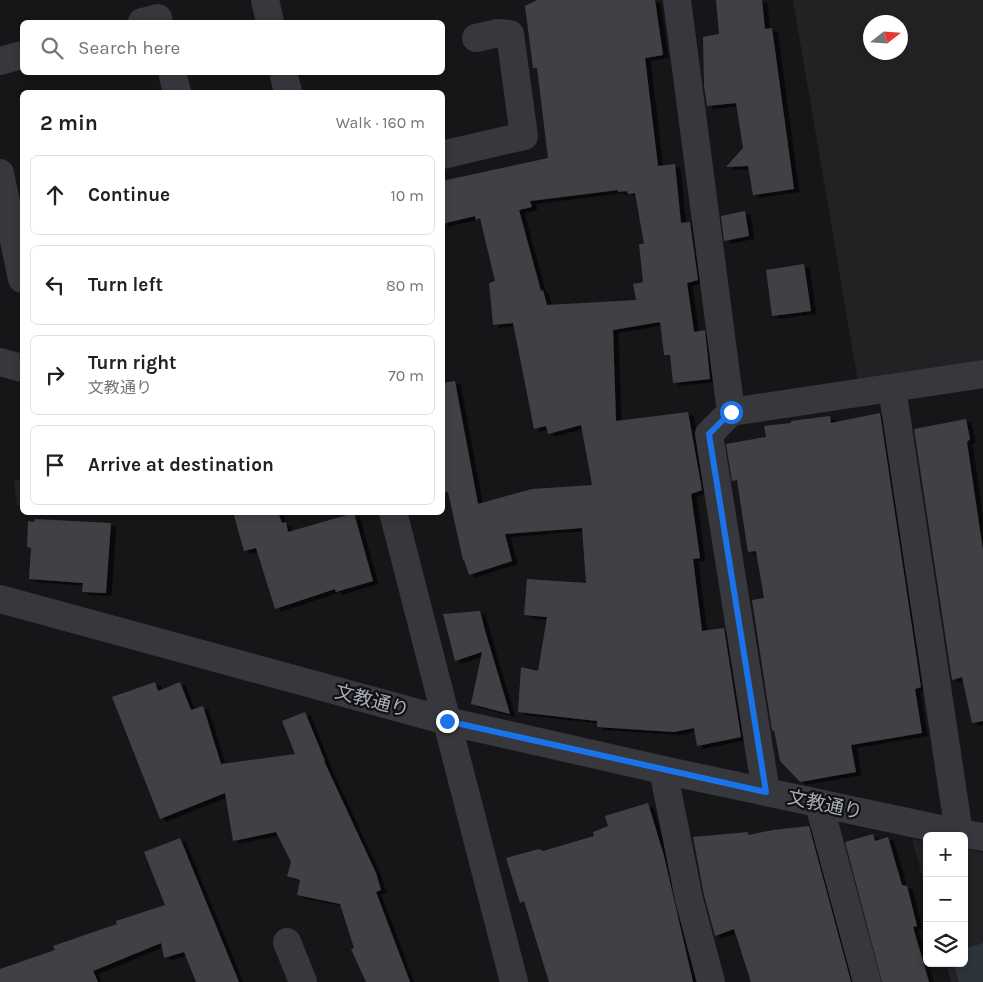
<!DOCTYPE html>
<meta charset="utf-8">
<style>
body{margin:0;font-family:Karla,"Noto Sans JP",sans-serif;background:#f2f2f2;color:#202124}
.controls{position:absolute;right:15px;bottom:15px;display:grid;overflow:hidden;border-radius:8px;box-shadow:0 2px 8px #0003}
.controls button{width:45px;height:45px;display:grid;place-items:center;padding:0;border:0;border-bottom:1px solid #e0e0e0;background:#fff;color:#202124;font:25px sans-serif}
.compass{position:absolute;left:863px;top:15px;width:45px;height:45px;border-radius:50%;background:#fff;box-shadow:0 2px 8px #0003;rotate:73deg}
.stop{position:absolute;width:15px;height:15px;margin:-11px;border:4px solid #1a73e8;border-radius:50%;background:#fff}
.stop.end{background:#1a73e8;border-color:#fff;box-shadow:0 1px 5px #0008}
.list{margin:0;padding:0;list-style:none}
h2{display:flex;justify-content:space-between;align-items:center;height:65px;margin:0;padding:0 20px;font-size:21px}
h2 small{font-size:16px;font-weight:400;color:#757577}
.list li{display:grid;grid-template-columns:32px 1fr auto;gap:15px;align-items:center;box-sizing:border-box;height:80px;margin:0 10px 10px;padding:0 10px;border:1px solid #e0e0e0;border-radius:8px}
.list b{display:block;font-size:19px;white-space:nowrap}
.list p{margin:0;font-size:16px;white-space:nowrap;color:#757577}
.list em{font-size:16px;font-style:normal;color:#757577}
.icon{flex:none;width:28px;height:28px;fill:none;stroke:currentColor;stroke-width:2;stroke-linecap:round;stroke-linejoin:round}
.map{position:relative;flex:none;width:983px;height:982px;overflow:hidden}
.search{position:absolute;background:#fff;box-shadow:0 2px 8px #0003;left:20px;top:20px;width:425px;height:55px;display:flex;align-items:center;gap:12px;box-sizing:border-box;padding:0 18px;border-radius:8px;color:#757577;font-size:19px}
.panel{position:absolute;background:#fff;box-shadow:0 2px 8px #0003;left:20px;top:90px;width:425px;height:425px;border-radius:8px}
.map>svg:first-child{display:block}
.built{fill:#222225;fill-rule:evenodd}
.green{fill:#1e261f}
.water{fill:#2c353c}
.building{fill:#404145;fill-rule:evenodd;filter:url(#shadow)}
.lines{fill:none;stroke-linecap:round;stroke-linejoin:round}
.minor{stroke:#37383d;stroke-width:28}
.tertiary{stroke:#37383d;stroke-width:28}
.route{stroke:#1a73e8;stroke-width:6}
.labels{text-anchor:middle;dominant-baseline:central;stroke-width:4.5;stroke-linejoin:round;paint-order:stroke}
.street-label{font-size:19px;fill:#a8adb8;stroke:#111113}
</style>
<div class="map">
<svg width="983" height="982" viewBox="0 0 983 982">
<defs>
<filter id="shadow"><feDropShadow dx="5.5" dy="3" stdDeviation="0" flood-color="#0009"/></filter>
</defs>
<rect width="100%" height="100%" fill="#161618"/>
<g class="built">
<path d="M793,0H983V363L858,382ZM870,22H900V52H870Z"/>
<path d="M912,839L927,842V894Z"/>
<path d="M964,849L983,853V982H951L946,963H964Z"/>
</g>
<path class="green" d="M22,479V506L17,505L14,481Z"/>
<path class="water" d="M983,943V982H959L953,963H964V949Z"/>
<g class="building">
<path d="M537,0H655L663,55L645,58L658,166L675,164L681,223L690,222L698,280L687,283L694,332L705,330L710,379L673,383L670,355H664L660,322L613,330L616,421L688,412L702,490L691,494L700,558L693,559L702,631L724,628L741,737L697,746L694,728L674,732L597,727V721L518,712L521,667L538,671L547,617L524,615L527,579L586,583L582,528L505,534L512,561L469,575L464,560H463L448,492L442,493V383L455,381L478,504L532,489L592,485L581,425L548,434L546,426L534,429L513,323L493,325L489,283L495,281L480,218L476,220L475,216L442,224V181L548,158L537,68H533L525,6ZM618,190V192L627,191L628,194L635,193L644,244H639L643,282L633,284L636,300L547,305L543,290L541,291L519,210L532,207L530,201Z"/>
<path d="M716,0H762L765,29L772,28L794,189L753,195L748,166L726,167L743,148L736,103L707,106L704,86L703,37L719,34Z"/>
<path d="M745,211L749,236L724,241L721,216Z"/>
<path d="M804,264L811,311L772,316L766,270Z"/>
<path d="M880,413L921,687L915,689L922,733L851,745L856,772L800,782L780,761L774,730L772,731L752,600L764,598L756,551L748,552L737,480L732,481L726,444L766,437L764,426L791,423V421L830,416L831,423Z"/>
<path d="M966,419L970,439L967,442L983,551V721L972,723L962,677L952,680L914,429Z"/>
<path d="M233,512H278L282,523L286,522L288,532L354,513L373,581L336,592L335,589L275,609L256,548L244,551Z"/>
<path d="M35,519L111,523L106,593L82,592L83,583L29,579L31,548L27,547L28,521L34,522Z"/>
<path d="M480,611L486,634L510,714L471,704L482,652L455,661L443,614Z"/>
<path d="M155,682L158,691L180,682L191,710L203,706L221,764L295,754L282,721L305,712L325,761H324L376,873L381,890L376,892L410,982H366L351,949L354,948L340,904L297,895L300,880L287,876L291,862L276,832L233,841L225,793L160,819L112,697Z"/>
<path d="M648,803L664,856L693,982H549L524,901L520,903L506,858L539,849L543,851L594,836L593,832L608,826L605,816Z"/>
<path d="M809,826L851,982H751L734,929L715,936L704,895L693,837L748,832V835L773,830Z"/>
<path d="M873,834L875,841L888,837L902,885L907,886L917,926L913,927L929,982H882L845,842Z"/>
<path d="M180,838L239,982H196L184,952L164,958L161,943L93,971L98,982H0V969L55,950L53,946L117,924L116,921L165,905L144,852Z"/>
</g>
<g class="lines">
<g class="minor">
<path d="M677,0L731,412"/>
<path d="M142,22L158,18L159,22"/>
<path d="M0,61L22,55"/>
<path d="M172,72L177,92"/>
<path d="M442,155L524,136L510,34L498,33L476,38"/>
<path d="M0,173L22,279"/>
<path d="M0,362L22,368"/>
<path d="M892,388L959,833"/>
<path d="M663,770L689,899L711,982"/>
<path d="M766,792L709,434L731,412L983,374"/>
<path d="M819,804L867,982"/>
<path d="M287,942L303,982"/>
</g>
<g class="tertiary">
<path d="M265,0L270,22"/>
<path d="M283,72L288,92"/>
<path d="M393,512L514,982"/>
<path d="M0,599L447,721L663,770L959,833L983,837"/>
</g>
</g>
<g class="lines">
<path class="route" d="M447,721L766,792L709,434L731,412"/>
</g>
<g class="labels">
<g class="street-label">
<text transform="translate(372 701) rotate(15)">文教通り</text>
<text transform="translate(825 805) rotate(12)">文教通り</text>
</g>
</g>
</svg>
<div class="controls">
<button>+</button>
<button>−</button>
<button><svg class="icon" aria-label="layers" viewBox="0 0 24 24"><path d="M12 4l9 5-9 5-9-5zM3 14l9 5 9-5"/></svg></button>
</div>
<svg class="compass" viewBox="-18 -18 36 36"><path d="M0-13l5 13h-10z" fill="#e53935"/><path d="M0 13l5-13h-10z" fill="#757577"/></svg>
<div class="stop" style="left:731px;top:412px"></div>
<div class="stop end" style="left:447px;top:721px"></div>
<div class="search"><svg class="icon" aria-label="search" viewBox="0 0 24 24"><circle cx="10" cy="10" r="6"/><path d="M15 15l6 6"/></svg>Search here</div>
<section class="panel">
<h2>2 min<small>Walk · 160 m</small></h2>
<ul class="list">
<li><svg class="icon" aria-label="ahead" viewBox="0 0 24 24"><path d="M12 20V5M6 11l6-6 6 6"/></svg><div><b>Continue</b></div><em>10 m</em></li>
<li><svg class="icon" aria-label="left" viewBox="0 0 24 24"><path d="M17 20v-9H6M10 6l-5 5 5 5"/></svg><div><b>Turn left</b></div><em>80 m</em></li>
<li><svg class="icon" aria-label="right" viewBox="0 0 24 24"><path d="M7 20v-9h11M14 6l5 5-5 5"/></svg><div><b>Turn right</b><p>文教通り</p></div><em>70 m</em></li>
<li><svg class="icon" aria-label="arrive" viewBox="0 0 24 24"><path d="M6 21V4h12l-3 4 3 4H6"/></svg><div><b>Arrive at destination</b></div></li>
</ul>
</section>
</div>
